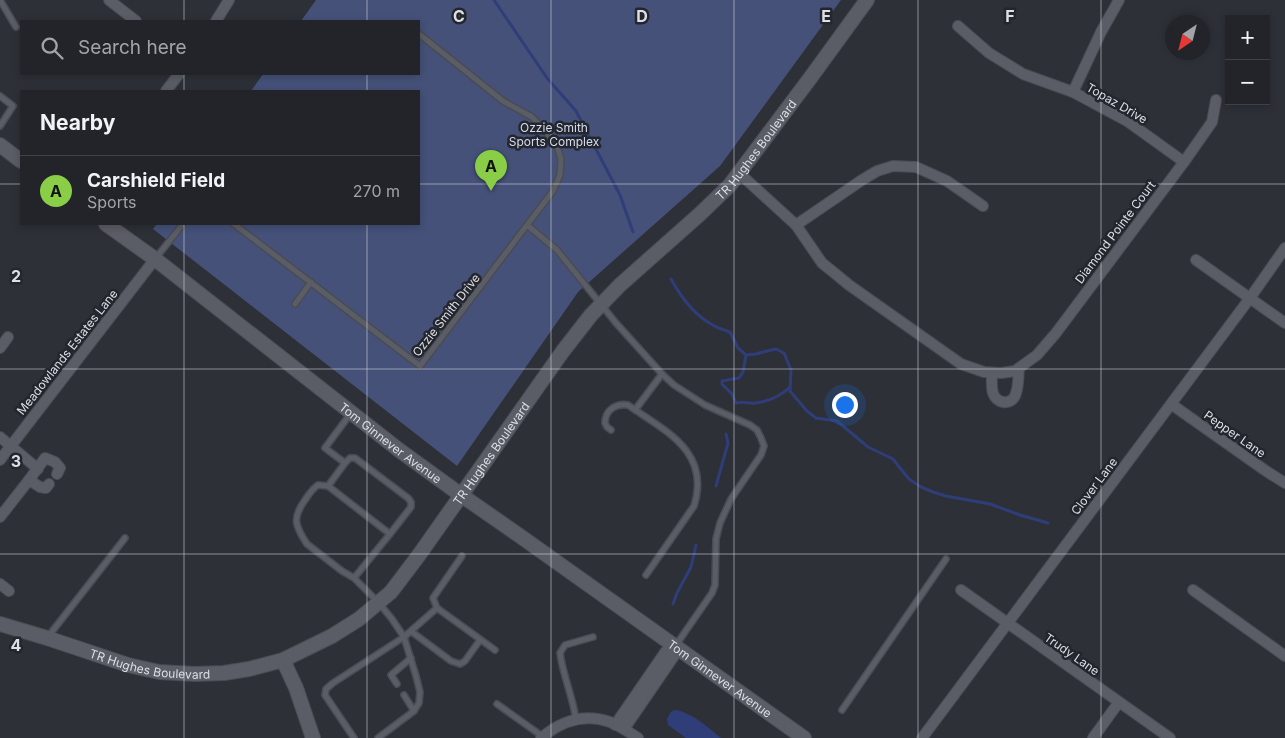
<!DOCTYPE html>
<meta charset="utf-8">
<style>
body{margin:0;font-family:Inter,sans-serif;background:#2a2c31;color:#f1f3f6}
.controls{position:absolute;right:15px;top:15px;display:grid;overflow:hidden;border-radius:0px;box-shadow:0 2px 8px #0003}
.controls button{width:45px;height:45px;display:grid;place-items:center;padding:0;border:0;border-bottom:1px solid #3f4146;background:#222429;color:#f1f3f6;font:25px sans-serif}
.compass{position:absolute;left:1165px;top:15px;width:45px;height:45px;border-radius:50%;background:#222429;box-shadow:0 2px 8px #0003;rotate:215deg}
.you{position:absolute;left:844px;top:404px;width:18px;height:18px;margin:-12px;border:4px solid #fff;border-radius:50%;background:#1a73e8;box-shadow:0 0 0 8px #1a73e833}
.badge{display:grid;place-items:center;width:32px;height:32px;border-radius:50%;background:#8ace47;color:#111;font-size:16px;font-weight:700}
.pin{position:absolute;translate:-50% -41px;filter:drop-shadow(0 1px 2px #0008)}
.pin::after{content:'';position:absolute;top:26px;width:18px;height:15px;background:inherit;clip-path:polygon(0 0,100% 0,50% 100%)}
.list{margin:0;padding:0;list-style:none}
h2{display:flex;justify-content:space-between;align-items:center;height:65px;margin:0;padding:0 20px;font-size:21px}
h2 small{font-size:16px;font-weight:400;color:#a2a4a8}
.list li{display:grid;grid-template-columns:32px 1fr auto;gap:15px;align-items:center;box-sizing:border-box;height:70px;padding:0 20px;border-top:1px solid #3f4146}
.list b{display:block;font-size:19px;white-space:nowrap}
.list p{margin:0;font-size:16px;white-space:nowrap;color:#a2a4a8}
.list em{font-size:16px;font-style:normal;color:#a2a4a8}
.icon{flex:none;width:28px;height:28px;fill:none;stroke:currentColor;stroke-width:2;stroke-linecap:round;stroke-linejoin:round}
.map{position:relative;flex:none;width:1285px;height:738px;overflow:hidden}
.search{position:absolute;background:#222429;box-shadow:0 2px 8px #0003;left:20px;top:20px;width:400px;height:55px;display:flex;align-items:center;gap:12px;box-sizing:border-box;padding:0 18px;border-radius:0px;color:#a2a4a8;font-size:19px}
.panel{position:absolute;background:#222429;box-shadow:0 2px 8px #0003;left:20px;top:90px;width:400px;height:135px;border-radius:0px}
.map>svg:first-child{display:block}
.green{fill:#455179}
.water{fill:#2f3e79}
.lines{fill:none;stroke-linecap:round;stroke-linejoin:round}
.stream{stroke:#2f3e79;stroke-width:3}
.lane-casing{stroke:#494c52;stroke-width:8}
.street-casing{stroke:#494c52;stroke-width:12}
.secondary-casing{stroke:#494c52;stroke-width:16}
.lane{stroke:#5b5d66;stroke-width:5}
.street{stroke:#5b5d66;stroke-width:10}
.secondary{stroke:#5b5d66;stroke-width:14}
.grid{fill:none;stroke:#dddfe4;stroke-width:1;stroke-opacity:0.55}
.labels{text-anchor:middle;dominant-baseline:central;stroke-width:5;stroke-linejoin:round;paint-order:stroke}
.street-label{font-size:12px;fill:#dddfe4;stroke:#23262d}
.park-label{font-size:12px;fill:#d6ddf0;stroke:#23262d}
.grid-label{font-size:16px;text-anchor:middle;font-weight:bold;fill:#dddfe4;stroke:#23262d;stroke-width:5;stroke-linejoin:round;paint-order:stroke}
</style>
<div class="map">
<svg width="1285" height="738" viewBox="0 0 1285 738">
<rect width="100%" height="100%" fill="#2d3037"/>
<path class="green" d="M316,0H841L720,166L578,292L457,466L153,229L157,224H419V91H251L263,74H419V21H301Z"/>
<path class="water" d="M674,710C690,711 709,728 721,738H686L668,725L667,719L670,713Z"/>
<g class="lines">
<g class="stream">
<path d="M494,0L547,78L576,111L620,195L633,232"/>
<path d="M671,279C681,297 693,314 711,324C717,328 724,330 730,332L738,348L746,355L756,354L763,352L776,349L784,353L791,370L790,391L807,411L816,418L837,421L868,447L893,459L900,468L909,479L921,487L933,492L946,496L990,504L1020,515L1048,523"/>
<path d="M746,355L743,372L739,378L722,381V384L732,394L736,403C743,401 750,404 756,403C769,401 781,396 790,387"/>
<path d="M716,486L728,443L726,434"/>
<path d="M673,604L677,593L691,567L696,545"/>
</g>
<defs>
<g id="lane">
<path d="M0,0L16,27"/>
<path d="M419,34L503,101L532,117L556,143L561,159L560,175L553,191L527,225"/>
<path d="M0,96L13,106L0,126"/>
<path d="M234,224L420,366L527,225L557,250L616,323L662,374L674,385L705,405L750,425L757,430L761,438L764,446L761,455L731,499L720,523L716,539L715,585L712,593L676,645"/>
<path d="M155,259L183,224"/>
<path d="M295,304L311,282"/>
<path d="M635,410L662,374"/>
<path d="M351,413L325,448L345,463L328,486L390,534L354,578"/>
<path d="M611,430L607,427L605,423C605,410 616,403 628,405C665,431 711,451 694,506L646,575"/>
<path d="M345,463L350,458H355L408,498L411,502V507L390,534"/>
<path d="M328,486L318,485C312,489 309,494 305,500C292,518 295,526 307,544L342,571L354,578L378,602L392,619L404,637L333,683L326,689L325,695L354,738"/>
<path d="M437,608L433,598L462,556"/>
<path d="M412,632L451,661L460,664L465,661L480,640"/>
<path d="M47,638L125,538"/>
<path d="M397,684L391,675L411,658"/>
<path d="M404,695L414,711"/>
<path d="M497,704L542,736"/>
<path d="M842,710L946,559"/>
<path d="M576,720C573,697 563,676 560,653L565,645L593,637"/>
<path d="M378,738L414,711L419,703L420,692L416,676L404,637L437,608L495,650"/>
</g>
<g id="street">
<path d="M109,0L136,21"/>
<path d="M1119,0L1101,32L1073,92L1127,121L1184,162"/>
<path d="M216,21L229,0"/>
<path d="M958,26L989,53L1023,74L1073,92"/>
<path d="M166,91L179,74"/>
<path d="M739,173L796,225L822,263L832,271L849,285L961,364L984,372L1001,373L1015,371L1037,355L1056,333L1184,162L1212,122L1216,100"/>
<path d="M796,225L862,180L877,171L893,166L916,167L947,181L983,206"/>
<path d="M1196,260L1285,323"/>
<path d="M0,348L8,337"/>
<path d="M992,373C992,379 991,387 993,393C996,403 1010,406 1015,396C1019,387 1018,378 1019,368"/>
<path d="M1171,404L1266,471L1285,483"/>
<path d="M0,437L38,469"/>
<path d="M0,460L155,259"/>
<path d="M49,484L46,488L40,487L29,480L45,458L55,462L60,468L57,474"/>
<path d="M0,517L29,480"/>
<path d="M0,584L9,591"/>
<path d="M961,590L1170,738"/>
<path d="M1193,590L1285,656"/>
<path d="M615,725L666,651L675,646L674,656L624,729"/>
<path d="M541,738C561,721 584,713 610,722C620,726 629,732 638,738"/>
<path d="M922,738L1250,298L1285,248"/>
<path d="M1093,738L1119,702"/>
</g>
<g id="secondary">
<path d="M0,145L21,161"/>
<path id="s1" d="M106,224L155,259L399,450L461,495L520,536L804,738"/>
<path id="s2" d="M0,624L47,638L128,665L159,672L195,674L224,673L249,669L283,660L332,636L359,619L391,592L419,555L563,351L591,315L620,285L700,214L730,185L811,77L867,0"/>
<path d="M283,660L296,688L313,738"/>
</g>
</defs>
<use href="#lane" class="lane-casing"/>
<use href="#street" class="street-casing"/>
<use href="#secondary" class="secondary-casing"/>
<use href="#lane" class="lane"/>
<use href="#street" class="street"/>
<use href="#secondary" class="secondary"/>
</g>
<path class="grid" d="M184,0V21M367,0V21M551,0V738M734,0V738M918,0V738M1101,0V738M184,74V91M367,74V91M0,184H21M419,184H1285M184,224V738M367,224V738M0,369H1285M0,554H1285"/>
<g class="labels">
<g class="street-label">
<text transform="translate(1117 103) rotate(30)">Topaz Drive</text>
<text stroke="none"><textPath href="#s2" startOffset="996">TR Hughes Boulevard</textPath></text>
<text transform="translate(1115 232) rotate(-53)">Diamond Pointe Court</text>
<text transform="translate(446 315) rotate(-52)">Ozzie Smith Drive</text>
<text transform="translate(67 352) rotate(-52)">Meadowlands Estates Lane</text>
<text transform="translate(1235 434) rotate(35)">Pepper Lane</text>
<text stroke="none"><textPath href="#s1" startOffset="359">Tom Ginnever Avenue</textPath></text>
<text stroke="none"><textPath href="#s2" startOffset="591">TR Hughes Boulevard</textPath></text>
<text transform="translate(1094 486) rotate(-53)">Clover Lane</text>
<text transform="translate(1072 654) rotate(35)">Trudy Lane</text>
<text stroke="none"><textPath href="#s2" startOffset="156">TR Hughes Boulevard</textPath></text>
<text stroke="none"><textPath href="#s1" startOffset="764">Tom Ginnever Avenue</textPath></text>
</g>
<g class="park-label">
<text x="554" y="127">Ozzie Smith<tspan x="554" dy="14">Sports Complex</tspan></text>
</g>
</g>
<g class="grid-label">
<text x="459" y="22">C</text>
<text x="642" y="22">D</text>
<text x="826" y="22">E</text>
<text x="1010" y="22">F</text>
<text x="16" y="282">2</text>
<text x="16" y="467">3</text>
<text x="16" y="651">4</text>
</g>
</svg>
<div class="controls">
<button>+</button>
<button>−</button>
</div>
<svg class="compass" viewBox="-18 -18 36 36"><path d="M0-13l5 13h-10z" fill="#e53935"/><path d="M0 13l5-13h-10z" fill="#a2a4a8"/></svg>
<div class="you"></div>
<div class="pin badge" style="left:491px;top:191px">A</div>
<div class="search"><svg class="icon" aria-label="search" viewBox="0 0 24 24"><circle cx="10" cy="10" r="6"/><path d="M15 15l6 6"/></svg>Search here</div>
<section class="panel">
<h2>Nearby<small></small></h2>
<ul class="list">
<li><span class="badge">A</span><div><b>Carshield Field</b><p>Sports</p></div><em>270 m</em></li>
</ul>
</section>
</div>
